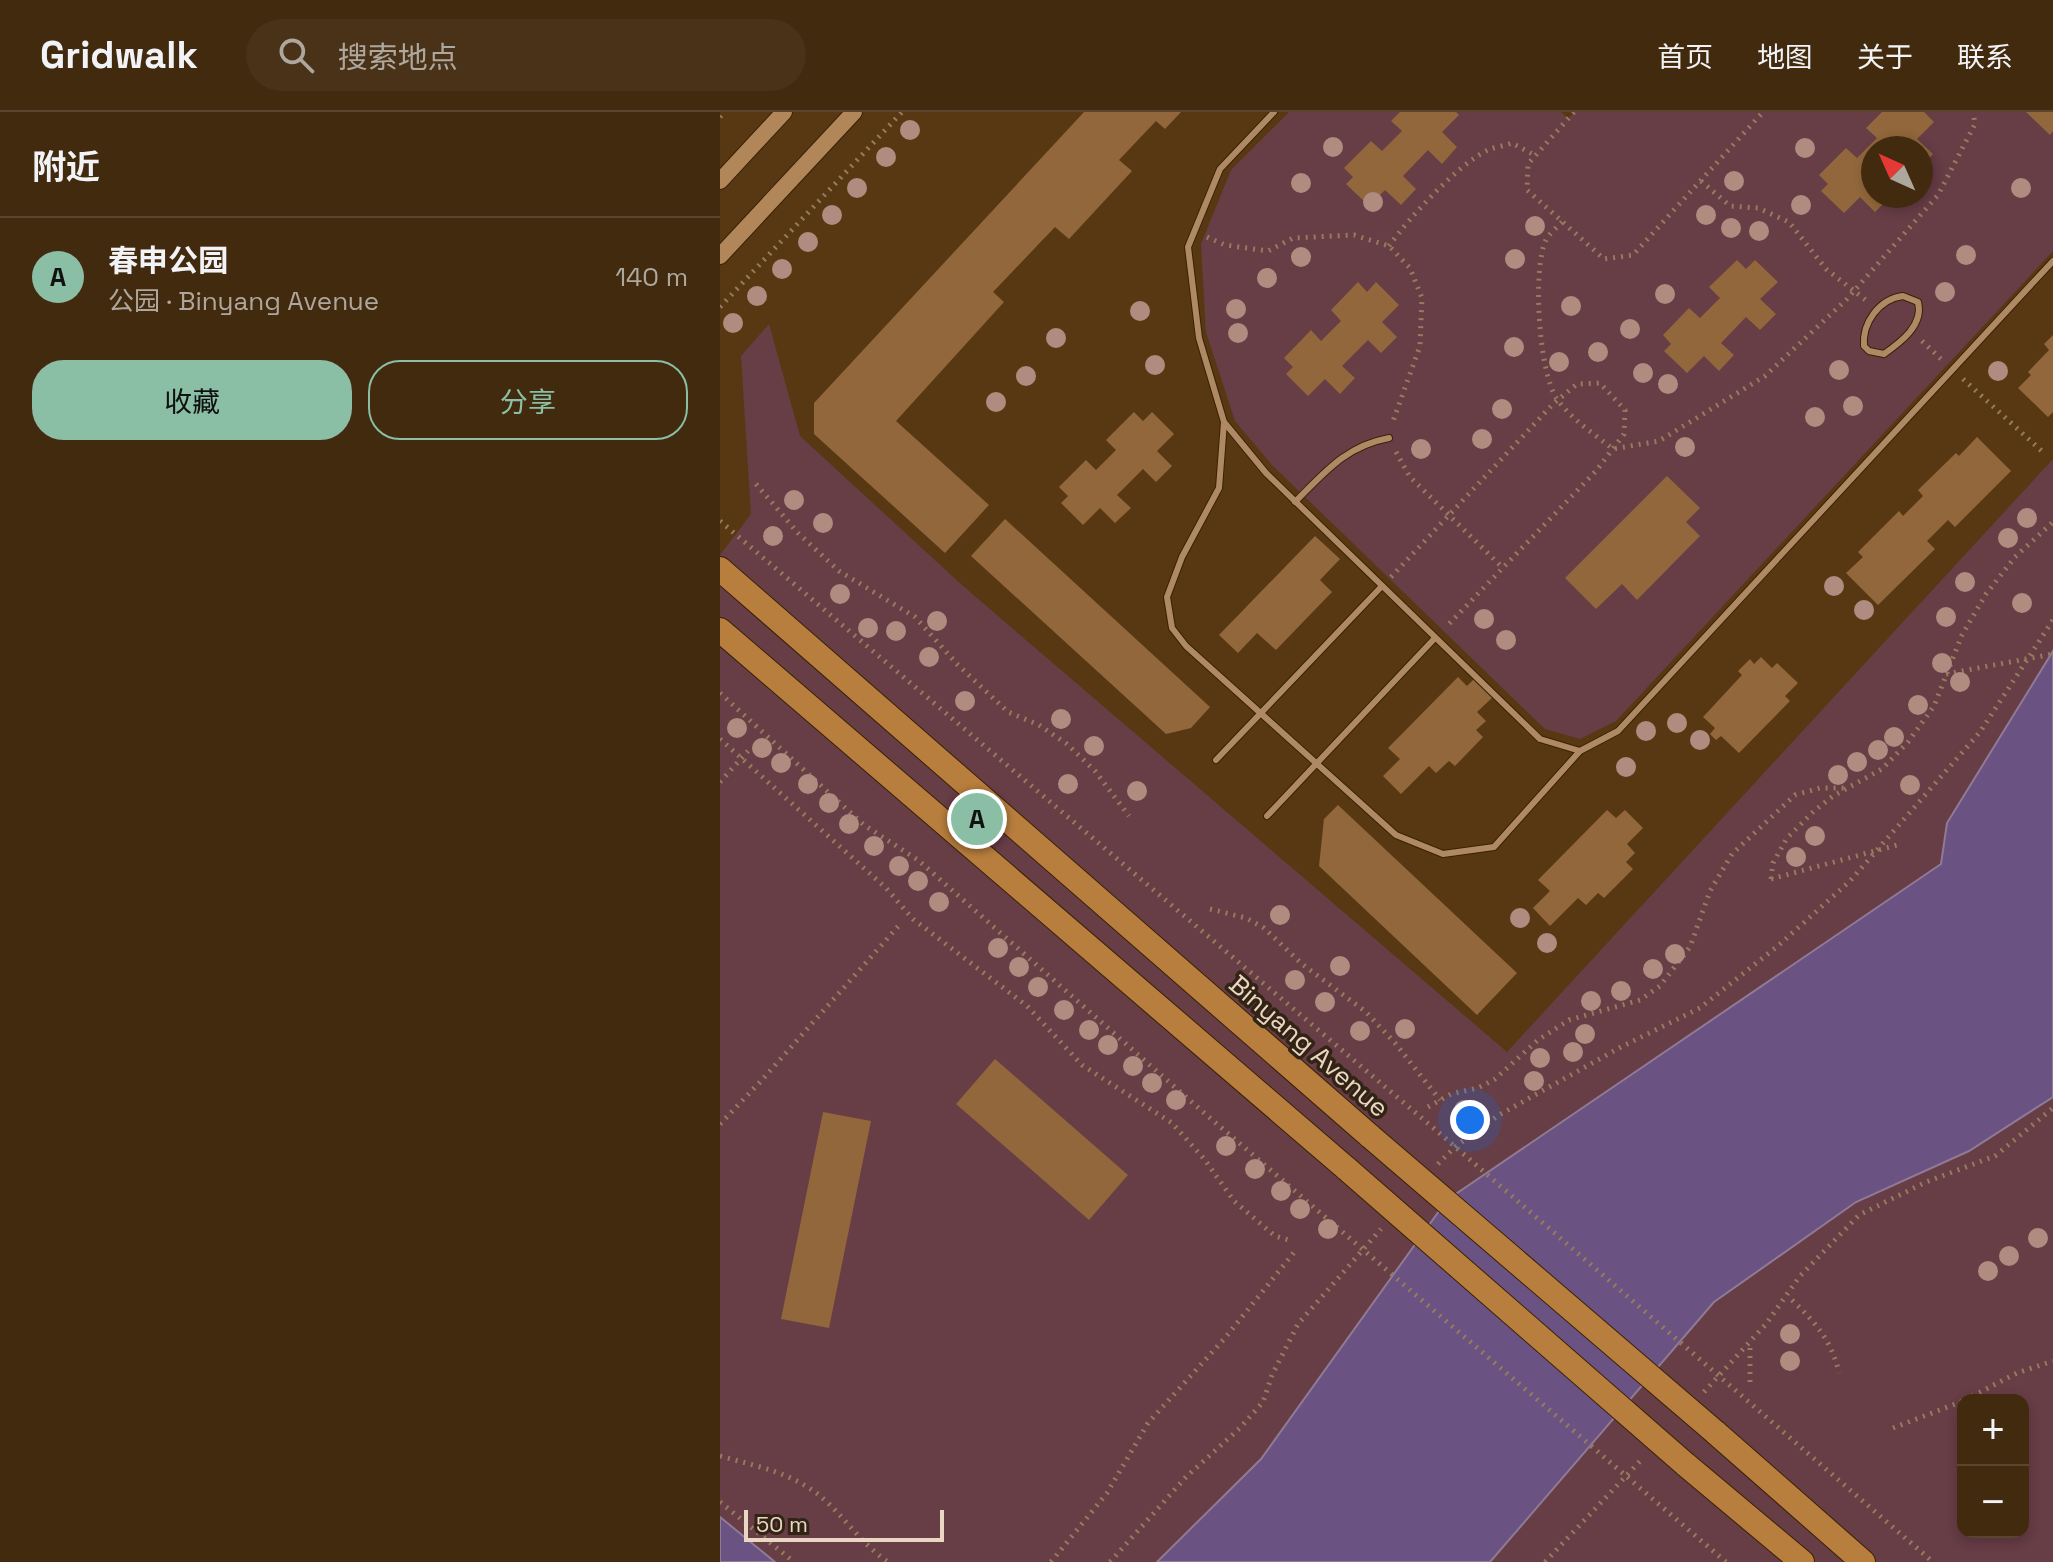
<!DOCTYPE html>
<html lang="zh">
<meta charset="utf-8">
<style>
body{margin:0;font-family:"Space Grotesk","Noto Sans SC",sans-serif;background:#493217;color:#f1f3f6}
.controls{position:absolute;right:24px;bottom:24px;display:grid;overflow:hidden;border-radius:16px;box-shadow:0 4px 12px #0003}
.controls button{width:72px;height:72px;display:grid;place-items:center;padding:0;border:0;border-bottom:2px solid #5a462e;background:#422a0e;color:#f1f3f6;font:40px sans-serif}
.compass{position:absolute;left:1141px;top:24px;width:72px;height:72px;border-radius:50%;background:#422a0e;box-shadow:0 4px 12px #0003;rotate:315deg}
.scale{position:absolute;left:24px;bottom:20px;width:200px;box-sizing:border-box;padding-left:8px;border:4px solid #ead6c2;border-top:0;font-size:22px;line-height:28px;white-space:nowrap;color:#ead6c2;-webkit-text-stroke:6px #322414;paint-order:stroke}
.you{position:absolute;left:750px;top:1008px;width:28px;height:28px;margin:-20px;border:6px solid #fff;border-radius:50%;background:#1a73e8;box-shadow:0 0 0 12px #1a73e833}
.badge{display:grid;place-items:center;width:52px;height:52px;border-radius:50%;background:#8abfa5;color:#111;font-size:26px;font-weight:700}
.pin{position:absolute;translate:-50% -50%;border:4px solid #fff;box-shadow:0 2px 8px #0006}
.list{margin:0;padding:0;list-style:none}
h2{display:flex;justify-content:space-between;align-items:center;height:104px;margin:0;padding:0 32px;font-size:34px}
h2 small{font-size:26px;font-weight:400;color:#aea79e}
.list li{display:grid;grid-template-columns:52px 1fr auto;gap:24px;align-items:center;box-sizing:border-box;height:120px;padding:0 32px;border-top:2px solid #5a462e}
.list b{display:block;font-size:30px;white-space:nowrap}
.list p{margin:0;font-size:26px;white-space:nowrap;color:#aea79e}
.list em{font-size:26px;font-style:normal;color:#aea79e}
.actions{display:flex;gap:16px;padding:24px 32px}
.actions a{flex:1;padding:18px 0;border:2px solid #8abfa5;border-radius:32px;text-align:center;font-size:28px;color:#8abfa5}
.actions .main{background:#8abfa5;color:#111}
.icon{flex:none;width:44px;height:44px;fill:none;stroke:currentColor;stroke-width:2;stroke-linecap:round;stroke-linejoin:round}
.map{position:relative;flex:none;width:1333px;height:1450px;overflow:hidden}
header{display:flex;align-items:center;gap:48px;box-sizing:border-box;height:112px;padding:0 40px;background:#422a0e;border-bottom:2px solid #5a462e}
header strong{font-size:38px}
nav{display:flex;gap:44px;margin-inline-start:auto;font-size:28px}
.search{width:560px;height:72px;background:#493217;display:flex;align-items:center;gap:20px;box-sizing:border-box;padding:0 28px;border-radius:44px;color:#aea79e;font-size:30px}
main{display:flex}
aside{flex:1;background:#422a0e}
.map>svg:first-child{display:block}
.green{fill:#673d46;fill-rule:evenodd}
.water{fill:#6a5282;stroke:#907a95;stroke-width:2}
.building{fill:#91673b}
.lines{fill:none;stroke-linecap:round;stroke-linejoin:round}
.lane-casing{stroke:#392105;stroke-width:8}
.secondary-casing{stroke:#392105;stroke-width:18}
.highway-casing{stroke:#392105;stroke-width:26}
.path{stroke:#967b5d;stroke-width:5;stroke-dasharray:2 6;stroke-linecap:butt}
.lane{stroke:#ae8964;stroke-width:6}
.secondary{stroke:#b18658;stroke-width:16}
.highway{stroke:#b87e3d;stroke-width:24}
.highway-bridge-casing{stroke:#392105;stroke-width:26;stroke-linecap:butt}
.path-bridge{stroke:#967b5d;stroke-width:5;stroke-dasharray:2 6;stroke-linecap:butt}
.highway-bridge{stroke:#b87e3d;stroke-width:24}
.tree{fill:#af8c7f}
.labels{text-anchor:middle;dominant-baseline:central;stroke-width:7;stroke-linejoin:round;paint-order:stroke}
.street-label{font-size:26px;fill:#ead6c2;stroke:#322414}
</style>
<header>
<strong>Gridwalk</strong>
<div class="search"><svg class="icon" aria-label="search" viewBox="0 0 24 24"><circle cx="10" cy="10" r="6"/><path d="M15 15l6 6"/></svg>搜索地点</div>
<nav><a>首页</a><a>地图</a><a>关于</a><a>联系</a></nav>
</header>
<main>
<aside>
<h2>附近<small></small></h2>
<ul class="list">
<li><span class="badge">A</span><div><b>春申公园</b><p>公园 · Binyang Avenue</p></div><em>140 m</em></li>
</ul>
<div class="actions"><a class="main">收藏</a><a>分享</a></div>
</aside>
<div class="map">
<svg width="1333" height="1450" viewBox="0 0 1333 1450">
<rect width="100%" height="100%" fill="#583813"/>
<g class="green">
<path d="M569,0H841L848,7L854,0H1333V139L896,609L860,627L825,617L552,353L515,309L486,220L481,132L511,58ZM1153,36H1201V84H1153Z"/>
<path d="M49,212L80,324L243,474L787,940L1333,347V1450H0V443L31,402L21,244ZM1243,1288H1303V1420H1243Z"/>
</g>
<g class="water">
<path d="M1333,539V985L1249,1039L1136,1090L994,1190L770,1450H437L541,1347L727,1088L1221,752L1227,711Z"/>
<path d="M0,1405L55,1450H0Z"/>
</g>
<g class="building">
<path d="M364,0H461L445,17L436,9L399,48L412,59L349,127L335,115L273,180L284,190L176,309L269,393L225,441L94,322V291Z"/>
<path d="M680,0H736L739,3L722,20L737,35L722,52L708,38L683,64L696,77L681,93L665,78L649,94L626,72L633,65L624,56L651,29L662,39L682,19L671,9Z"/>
<path d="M1162,0H1204L1214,10L1197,27L1213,42L1201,54V36H1153V84H1171L1155,100L1140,85L1124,101L1101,79L1108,72L1099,63L1126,36L1137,46L1157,26L1146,16Z"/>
<path d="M1306,0H1333V19L1330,23Z"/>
<path d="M1017,148L1026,157L1035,148L1058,170L1040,187L1056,202L1040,218L1026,205L1001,231L1014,243L999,259L984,244L967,261L944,239L951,232L943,223L969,196L980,206L1000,186L989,175Z"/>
<path d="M638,170L647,180L656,170L679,193L662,210L677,225L661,241L648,228L622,254L635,266L620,282L605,267L588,284L566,262L573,255L564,246L591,218L601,229L621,209L611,198Z"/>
<path d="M1333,223V300L1328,305L1298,276L1311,263L1308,260L1329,238L1324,232Z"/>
<path d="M414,300L423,309L432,300L454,322L437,339L452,354L436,370L423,357L397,383L411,396L395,411L380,396L363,413L341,391L348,384L339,375L366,348L376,358L396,338L386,328Z"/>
<path d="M1257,325L1291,359L1235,415L1228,408L1207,429L1215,437L1158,493L1126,461L1143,445L1138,440L1179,399L1183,404L1203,384L1198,378L1236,341L1239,344Z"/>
<path d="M947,364L980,396L966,410L980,424L917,488L902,472L876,497L845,466Z"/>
<path d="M285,407L490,595L471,616L446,622L251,444Z"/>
<path d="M595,424L620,447L600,468L612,480L556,538L537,521L518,541L499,523Z"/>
<path d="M1041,545L1052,556L1057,551L1078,571L1065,584L1070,589L1019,641L1001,624L996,628L990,622L995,616L983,605L1022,563L1018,559L1030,547L1034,552Z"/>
<path d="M738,565L747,574L756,565L774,584L757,600L766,609L756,618L763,625L735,654L729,649L716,661L709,654L681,682L663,664L680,647L668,636Z"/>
<path d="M618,693L797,861L757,903L599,754L604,707Z"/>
<path d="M887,698L896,706L905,698L923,716L907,732L915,741L906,750L913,757L884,786L878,781L866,793L858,786L830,814L813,796L830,779L818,768Z"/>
<path d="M275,947L408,1063L369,1108L236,992Z"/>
<path d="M103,1000L151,1009L109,1216L61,1207Z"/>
</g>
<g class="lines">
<defs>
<g id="lane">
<path d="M554,0L500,57L468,135L479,226L504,310L546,361L820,627L860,639L898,619L1333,149"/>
<path d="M1183,184L1198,190C1204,213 1181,230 1164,242L1149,239L1144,234C1142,211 1159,187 1183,184Z"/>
<path d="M504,310L499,376L462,445L447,485L452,516L466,534L676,723L723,742L774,735L860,639"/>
<path d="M575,390C605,360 626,334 669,326"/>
<path d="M496,648L662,474"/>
<path d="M547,704L715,526"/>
</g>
<g id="secondary">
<path d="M0,69L64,0"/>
<path d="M0,144L134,0"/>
</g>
<g id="highway">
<path d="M0,457L651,1025"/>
<path d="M0,518L627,1057"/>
<path d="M995,1320L1143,1450"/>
<path d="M965,1352L1082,1450"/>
</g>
</defs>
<use href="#lane" class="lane-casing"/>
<use href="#secondary" class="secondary-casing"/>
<use href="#highway" class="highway-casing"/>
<g class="path">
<path d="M854,0L808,52L807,78L884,147L913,143L1043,0"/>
<path d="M0,5L4,0"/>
<path d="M981,69L1010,94L1038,96L1069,110L1106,157L1147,189"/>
<path d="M842,110C837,115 829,122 826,128C812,156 819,262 837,287C851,307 874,322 893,337L939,329L1045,264L1127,187L1218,83L1255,12L1253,0"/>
<path d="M487,125L505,133L548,139L573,126L634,123L669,134L690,156L702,186L700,234L672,312"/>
<path d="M669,134C689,106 737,53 768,38C775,35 784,34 792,31L816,44"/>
<path d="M0,195L182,0"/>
<path d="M1202,229L1221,247"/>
<path d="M1243,267L1325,342"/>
<path d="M676,340L690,365L783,456"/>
<path d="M36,372L78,421L119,459L195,505L238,553L288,600L319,613L347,632L375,659L409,704"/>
<path d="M0,409L717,1019L1213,1450"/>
<path d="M671,465L833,292L857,272L880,271L905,298L904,322L876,359L726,515"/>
<path d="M0,581L144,713L198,748L475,993L1006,1450"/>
<path d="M0,627L166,776L193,807L307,894L362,953L452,1011L485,1048L514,1089L555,1124L572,1129"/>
<path d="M0,670L28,639"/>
<path d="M1051,767L1053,751L1067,726L1094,699L1113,684L1162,657L1188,630L1214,594L1242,523L1266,482L1295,445L1333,410"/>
<path d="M490,797L526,806L544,816L582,852L646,900L675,931L720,988"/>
<path d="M708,995L731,982L758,976L775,967L818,928L849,908L920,888L940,874L970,835L990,779L1012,742L1075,683L1100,676H1128"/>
<path d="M0,1012L41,969L182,810"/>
<path d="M718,1052L735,1035L779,1003L901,935L980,896L1059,833L1130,769L1260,620L1333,508"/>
<path d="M1072,1188C1095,1210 1112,1229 1119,1261"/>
<path d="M1030,1270V1230"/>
<path d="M984,1280L1046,1212L1080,1164L1139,1103L1206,1070L1275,1044L1333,996"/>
<path d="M1245,1288L1297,1261L1333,1249"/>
<path d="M1173,1316L1243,1289"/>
<path d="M0,1344C39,1355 76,1361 107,1390C128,1410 143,1433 168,1450"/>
<path d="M0,1390L74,1450"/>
<path d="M331,1450L387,1381L428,1311L505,1226L576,1138"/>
<path d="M390,1450L466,1365L520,1316L543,1290L552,1263L578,1212L661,1117"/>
<path d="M825,1450L923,1346"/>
</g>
<use href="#lane" class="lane"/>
<use href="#secondary" class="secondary"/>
<use href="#highway" class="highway"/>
<defs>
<g id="highway-bridge">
<path d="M651,1025L995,1320"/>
<path d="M627,1057L965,1352"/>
</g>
</defs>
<use href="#highway-bridge" class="highway-bridge-casing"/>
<g class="path-bridge">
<path d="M1226,562L1333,542"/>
<path d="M1051,767L1177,733"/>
</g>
<use href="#highway-bridge" class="highway-bridge"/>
</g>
<g class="tree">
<circle cx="190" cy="18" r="10"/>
<circle cx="613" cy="35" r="10"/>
<circle cx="1085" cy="36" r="10"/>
<circle cx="166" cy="45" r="10"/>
<circle cx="1014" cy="69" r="10"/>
<circle cx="581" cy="71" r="10"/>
<circle cx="137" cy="76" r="10"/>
<circle cx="1301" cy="76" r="10"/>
<circle cx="653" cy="90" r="10"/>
<circle cx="1081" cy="93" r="10"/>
<circle cx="112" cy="103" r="10"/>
<circle cx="986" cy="103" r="10"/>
<circle cx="815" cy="114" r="10"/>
<circle cx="1011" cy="116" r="10"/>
<circle cx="1039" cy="119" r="10"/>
<circle cx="88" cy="130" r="10"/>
<circle cx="1246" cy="143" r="10"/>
<circle cx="581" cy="145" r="10"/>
<circle cx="795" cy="147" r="10"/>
<circle cx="62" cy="157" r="10"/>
<circle cx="547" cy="166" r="10"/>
<circle cx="1225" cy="180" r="10"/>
<circle cx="945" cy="182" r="10"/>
<circle cx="37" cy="184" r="10"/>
<circle cx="851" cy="194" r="10"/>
<circle cx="516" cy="197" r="10"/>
<circle cx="420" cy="199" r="10"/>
<circle cx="13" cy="211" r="10"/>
<circle cx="910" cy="217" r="10"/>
<circle cx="518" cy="221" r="10"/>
<circle cx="336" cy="226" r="10"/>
<circle cx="794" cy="235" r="10"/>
<circle cx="878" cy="240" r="10"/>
<circle cx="839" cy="250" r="10"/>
<circle cx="435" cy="253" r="10"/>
<circle cx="1119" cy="258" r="10"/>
<circle cx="1278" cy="259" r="10"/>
<circle cx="923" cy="261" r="10"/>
<circle cx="306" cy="264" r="10"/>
<circle cx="948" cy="272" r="10"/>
<circle cx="276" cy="290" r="10"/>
<circle cx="1133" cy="294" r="10"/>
<circle cx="782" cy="297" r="10"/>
<circle cx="1095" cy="305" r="10"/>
<circle cx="762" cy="327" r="10"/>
<circle cx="965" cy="335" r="10"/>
<circle cx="701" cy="337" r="10"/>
<circle cx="74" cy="388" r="10"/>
<circle cx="1307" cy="406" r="10"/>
<circle cx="103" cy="411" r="10"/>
<circle cx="53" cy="424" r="10"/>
<circle cx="1288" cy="426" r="10"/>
<circle cx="1245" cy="470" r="10"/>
<circle cx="1114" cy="474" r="10"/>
<circle cx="120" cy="482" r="10"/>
<circle cx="1302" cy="491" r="10"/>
<circle cx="1144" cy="498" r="10"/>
<circle cx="1226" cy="505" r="10"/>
<circle cx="764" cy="507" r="10"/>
<circle cx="217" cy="509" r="10"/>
<circle cx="148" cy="516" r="10"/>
<circle cx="176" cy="519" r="10"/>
<circle cx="786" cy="528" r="10"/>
<circle cx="209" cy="545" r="10"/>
<circle cx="1222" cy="551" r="10"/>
<circle cx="1240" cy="570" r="10"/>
<circle cx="245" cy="589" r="10"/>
<circle cx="1198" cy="593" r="10"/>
<circle cx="341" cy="607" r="10"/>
<circle cx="957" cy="611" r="10"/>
<circle cx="17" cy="616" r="10"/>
<circle cx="926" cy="619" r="10"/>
<circle cx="1174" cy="625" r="10"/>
<circle cx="980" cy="628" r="10"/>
<circle cx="374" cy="634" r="10"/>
<circle cx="42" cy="636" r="10"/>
<circle cx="1158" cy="638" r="10"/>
<circle cx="1137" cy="650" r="10"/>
<circle cx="61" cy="651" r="10"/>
<circle cx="906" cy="655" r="10"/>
<circle cx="1118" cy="663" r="10"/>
<circle cx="88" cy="672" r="10"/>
<circle cx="348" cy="672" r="10"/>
<circle cx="1190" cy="673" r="10"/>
<circle cx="417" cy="679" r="10"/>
<circle cx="109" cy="691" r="10"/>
<circle cx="129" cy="712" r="10"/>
<circle cx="1095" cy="724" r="10"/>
<circle cx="154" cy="734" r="10"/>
<circle cx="1076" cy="745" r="10"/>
<circle cx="179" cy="754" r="10"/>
<circle cx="198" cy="769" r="10"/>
<circle cx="219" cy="790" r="10"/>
<circle cx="560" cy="803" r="10"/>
<circle cx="800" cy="806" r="10"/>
<circle cx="827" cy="831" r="10"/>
<circle cx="278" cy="836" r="10"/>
<circle cx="955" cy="842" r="10"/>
<circle cx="620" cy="854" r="10"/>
<circle cx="299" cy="855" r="10"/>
<circle cx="933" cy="857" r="10"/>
<circle cx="575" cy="868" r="10"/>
<circle cx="318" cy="875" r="10"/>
<circle cx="901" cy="879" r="10"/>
<circle cx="871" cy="889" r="10"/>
<circle cx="605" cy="890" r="10"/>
<circle cx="344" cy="898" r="10"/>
<circle cx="685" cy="917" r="10"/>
<circle cx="369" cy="918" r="10"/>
<circle cx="640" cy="919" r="10"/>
<circle cx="865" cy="922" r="10"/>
<circle cx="388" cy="933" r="10"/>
<circle cx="853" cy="940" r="10"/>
<circle cx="820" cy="946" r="10"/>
<circle cx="413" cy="954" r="10"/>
<circle cx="814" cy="969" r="10"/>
<circle cx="432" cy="971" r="10"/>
<circle cx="456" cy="988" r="10"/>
<circle cx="744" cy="998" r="10"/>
<circle cx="506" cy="1034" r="10"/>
<circle cx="535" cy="1057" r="10"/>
<circle cx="561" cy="1079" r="10"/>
<circle cx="580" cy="1097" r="10"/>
<circle cx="608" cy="1117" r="10"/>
<circle cx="1318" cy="1126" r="10"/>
<circle cx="1289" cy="1144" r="10"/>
<circle cx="1268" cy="1159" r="10"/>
<circle cx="1070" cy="1222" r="10"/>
<circle cx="1070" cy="1249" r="10"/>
</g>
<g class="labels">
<g class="street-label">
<text transform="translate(589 934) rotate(41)">Binyang Avenue</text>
</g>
</g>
</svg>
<div class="controls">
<button>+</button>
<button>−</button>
</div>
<svg class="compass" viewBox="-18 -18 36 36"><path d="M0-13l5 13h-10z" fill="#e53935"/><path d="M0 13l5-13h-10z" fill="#aea79e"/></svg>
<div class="scale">50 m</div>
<div class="you"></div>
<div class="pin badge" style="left:257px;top:707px">A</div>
</div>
</main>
